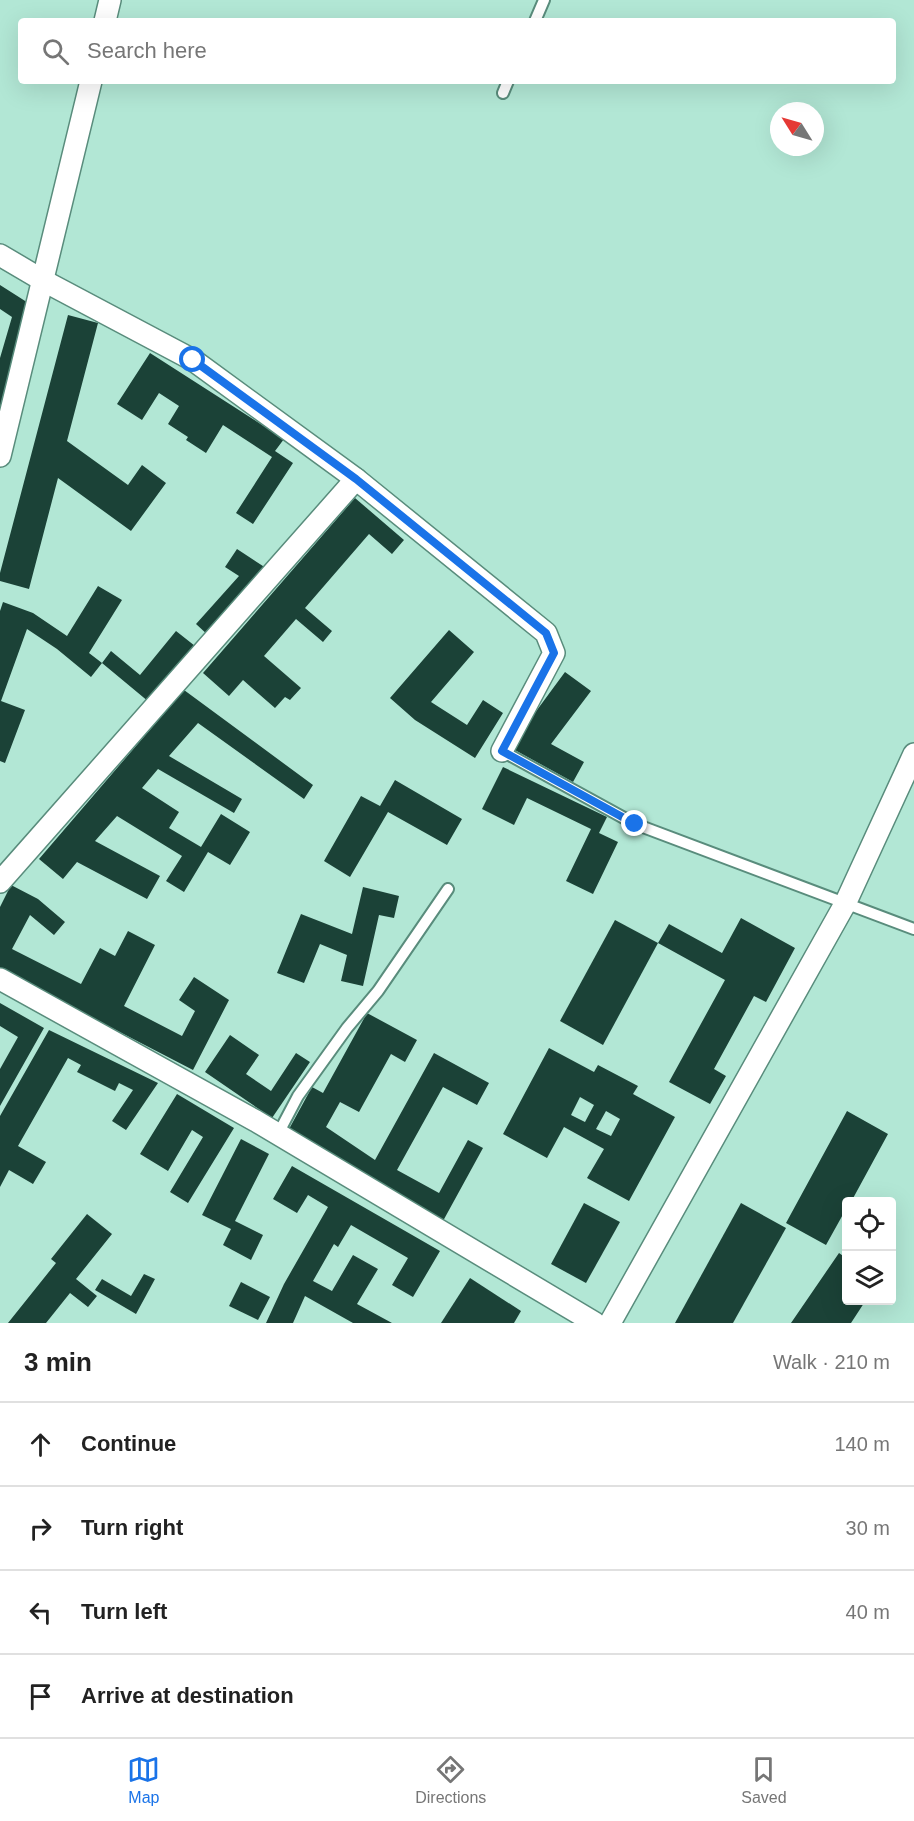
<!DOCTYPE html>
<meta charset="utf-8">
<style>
body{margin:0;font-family:Helvetica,sans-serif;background:#f2f2f2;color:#222}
.controls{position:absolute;right:18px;bottom:18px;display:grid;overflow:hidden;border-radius:6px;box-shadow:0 6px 24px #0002}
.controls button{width:54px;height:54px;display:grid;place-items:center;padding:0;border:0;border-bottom:2px solid #e0e0e0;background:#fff;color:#222;font:30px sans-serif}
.compass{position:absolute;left:770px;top:102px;width:54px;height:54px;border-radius:50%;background:#fff;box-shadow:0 6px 24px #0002;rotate:307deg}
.stop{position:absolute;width:18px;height:18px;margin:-14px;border:4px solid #1a73e8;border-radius:50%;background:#fff}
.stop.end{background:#1a73e8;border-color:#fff;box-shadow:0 2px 6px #0008}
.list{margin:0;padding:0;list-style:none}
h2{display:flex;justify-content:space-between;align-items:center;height:78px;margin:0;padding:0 24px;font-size:26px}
h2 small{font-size:20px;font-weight:400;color:#767676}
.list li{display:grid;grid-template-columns:39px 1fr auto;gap:18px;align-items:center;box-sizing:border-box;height:84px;padding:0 24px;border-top:2px solid #e0e0e0}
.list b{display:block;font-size:22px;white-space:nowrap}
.list em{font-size:20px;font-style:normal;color:#767676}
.icon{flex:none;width:33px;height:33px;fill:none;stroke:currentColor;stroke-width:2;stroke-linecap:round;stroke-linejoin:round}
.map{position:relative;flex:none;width:914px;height:1323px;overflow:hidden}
.search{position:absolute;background:#fff;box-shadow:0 6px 24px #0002;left:18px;right:18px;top:18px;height:66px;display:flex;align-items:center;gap:15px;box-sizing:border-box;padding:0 21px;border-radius:6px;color:#767676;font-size:22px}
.sheet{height:414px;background:#fff}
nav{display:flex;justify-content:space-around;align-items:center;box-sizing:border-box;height:84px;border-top:2px solid #e0e0e0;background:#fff;font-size:16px;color:#767676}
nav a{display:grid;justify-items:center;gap:3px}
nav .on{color:#1a73e8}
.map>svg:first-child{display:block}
.building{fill:#1b4237;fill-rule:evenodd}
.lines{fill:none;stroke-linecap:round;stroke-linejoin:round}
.service-casing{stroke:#598c7c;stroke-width:14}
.minor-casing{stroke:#598c7c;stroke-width:24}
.service{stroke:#fff;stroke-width:10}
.minor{stroke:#fff;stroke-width:21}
.route{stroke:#1a73e8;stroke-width:8}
</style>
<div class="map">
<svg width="914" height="1323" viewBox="0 0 914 1323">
<rect width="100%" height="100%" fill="#b2e7d5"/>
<g class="building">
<path d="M0,285L33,306L5,406L0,405V358L12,317L0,309Z"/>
<path d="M68,315L98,323L67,441L128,485L142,465L166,483L131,531L58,478L29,589L0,581V573Z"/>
<path d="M150,353L284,439L275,451L293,463L253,524L236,513L272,457L223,425L206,453L186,440L188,437L168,424L179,406L159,393L142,420L117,404Z"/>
<path d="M355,498L404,540L392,554L369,534L305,608L332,631L323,642L296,619L264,656L301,688L290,700L285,697L275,708L243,680L229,696L203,673Z"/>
<path d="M237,549L266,568L209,636L196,624L239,576L225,567Z"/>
<path d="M98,586L122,600L89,653L102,663L91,677L57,649L27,629L1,701L25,710L5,763L0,761V611L3,602L33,613L67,636Z"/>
<path d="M449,630L474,652L431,702L467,725L483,700L503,713L475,758L415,720L390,698Z"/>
<path d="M176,631L195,646L149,702L102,663L111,651L140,675Z"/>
<path d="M565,672L591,691L551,744L584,762L573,782L513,749L523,729Z"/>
<path d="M184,690L313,785L304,799L198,723L169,756L242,799L234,813L158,769L142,788L179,812L169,828L201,847L221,814L250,832L230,865L208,852L184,892L166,881L182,856L117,816L95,841L160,876L147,899L77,862L63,879L39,859Z"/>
<path d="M503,767L607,817L599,833L618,842L593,894L566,881L591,829L527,798L514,825L482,809Z"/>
<path d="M395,780L462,819L447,845L388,812L350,877L324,861L361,796L380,806Z"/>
<path d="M11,885L38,899L65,922L54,935L30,915L12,949L81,984L100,948L115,956L128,931L155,945L124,1006L182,1036L195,1011L179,1000L194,977L229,1000L193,1070L0,970V907Z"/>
<path d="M363,887L399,896L394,918L379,915L363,986L341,981L347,955L320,944L304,983L277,973L301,914L352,934Z"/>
<path d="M741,918L795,948L766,1002L754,996L714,1069L726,1076L710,1104L669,1082L725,980L658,943L669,924L722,953Z"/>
<path d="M615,920L658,943L603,1045L560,1021Z"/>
<path d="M0,1003L44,1028L0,1106V1069L18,1037L0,1026Z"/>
<path d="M367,1013L417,1040L405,1062L391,1054L359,1112L340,1102L326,1127L375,1160L434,1053L489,1083L477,1105L443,1087L397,1170L439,1193L468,1140L483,1148L443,1221L289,1129L312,1087L323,1093Z"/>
<path d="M49,1030L158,1083L126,1130L112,1121L133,1090L119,1083L115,1091L77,1072L81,1065L68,1058L18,1146L46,1162L33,1184L9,1170L0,1187V1116Z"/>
<path d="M230,1035L259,1055L246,1074L271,1091L296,1053L310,1062L272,1118L205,1072Z"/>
<path d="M549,1048L594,1072L598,1065L638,1086L633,1094L675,1117L629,1201L587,1178L604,1149L564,1127L547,1158L503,1134ZM580,1097L594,1105L585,1122L571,1115ZM606,1111L620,1119L611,1136L596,1129Z"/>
<path d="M177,1094L234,1128L188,1203L170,1192L203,1137L192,1130L168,1171L140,1154Z"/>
<path d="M847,1111L888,1134L851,1202H846V1209L826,1245L786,1223Z"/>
<path d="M241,1139L269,1154L235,1221L263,1235L251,1260L223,1245L231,1229L202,1215Z"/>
<path d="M292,1166L440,1251L413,1297L392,1285L408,1258L351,1225L338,1247L334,1244L313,1281L332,1291L353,1255L378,1269L357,1304L392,1323H353L305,1296L293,1323H266L284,1284L328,1207L308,1195L297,1213L273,1199Z"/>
<path d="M584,1203L620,1222L586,1283L551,1264Z"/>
<path d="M741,1203L786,1228L733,1323H675Z"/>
<path d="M87,1214L112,1234L76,1279L97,1296L88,1307L70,1293L46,1323H8L56,1263L51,1259Z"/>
<path d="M839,1253L846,1258V1300H866L851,1323H791Z"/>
<path d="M144,1274L155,1279L136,1314L95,1290L102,1279L131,1296Z"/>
<path d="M470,1278L521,1311L514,1323H441Z"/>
<path d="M241,1282L270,1297L258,1320L229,1306Z"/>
</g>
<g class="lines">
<defs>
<g id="service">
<path d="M535,21L544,0"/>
<path d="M503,93L508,81"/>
<path d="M502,751L635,824L914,929"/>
<path d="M278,1134L298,1096L347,1028L378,991L448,889"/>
</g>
<g id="minor">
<path d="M105,21L110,0"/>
<path d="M0,255L44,281L193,360L356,479L546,633L554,653L502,751"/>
<path d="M0,456L91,81"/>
<path d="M0,882L356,479"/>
<path d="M0,979L256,1121L595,1323"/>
<path d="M610,1323L845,904L914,754"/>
</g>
</defs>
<use href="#service" class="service-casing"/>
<use href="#minor" class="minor-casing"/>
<use href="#service" class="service"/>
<use href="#minor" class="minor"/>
</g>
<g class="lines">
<path class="route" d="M193,360L356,479L546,633L554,653L502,751L635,824"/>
</g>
</svg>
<div class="controls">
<button><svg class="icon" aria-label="locate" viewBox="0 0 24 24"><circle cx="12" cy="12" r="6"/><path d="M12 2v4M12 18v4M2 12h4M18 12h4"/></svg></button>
<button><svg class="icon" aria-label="layers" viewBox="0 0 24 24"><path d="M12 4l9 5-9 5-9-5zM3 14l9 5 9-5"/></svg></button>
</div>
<svg class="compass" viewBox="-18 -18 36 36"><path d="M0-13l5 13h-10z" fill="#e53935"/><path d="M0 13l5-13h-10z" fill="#767676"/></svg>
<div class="stop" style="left:193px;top:360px"></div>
<div class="stop end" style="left:635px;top:824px"></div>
<div class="search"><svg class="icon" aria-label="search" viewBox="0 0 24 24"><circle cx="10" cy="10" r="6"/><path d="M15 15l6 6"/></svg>Search here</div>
</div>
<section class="sheet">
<h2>3 min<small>Walk · 210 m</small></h2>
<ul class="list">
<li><svg class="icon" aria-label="ahead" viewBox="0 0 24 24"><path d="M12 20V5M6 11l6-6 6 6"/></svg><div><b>Continue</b></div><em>140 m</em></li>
<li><svg class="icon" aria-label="right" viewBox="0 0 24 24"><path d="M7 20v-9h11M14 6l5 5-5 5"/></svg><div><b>Turn right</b></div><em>30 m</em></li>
<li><svg class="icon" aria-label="left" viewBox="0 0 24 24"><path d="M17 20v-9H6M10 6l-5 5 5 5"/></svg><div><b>Turn left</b></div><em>40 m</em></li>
<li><svg class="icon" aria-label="arrive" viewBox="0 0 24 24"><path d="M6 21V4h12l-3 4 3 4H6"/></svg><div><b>Arrive at destination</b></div></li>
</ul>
</section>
<nav>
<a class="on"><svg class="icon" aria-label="map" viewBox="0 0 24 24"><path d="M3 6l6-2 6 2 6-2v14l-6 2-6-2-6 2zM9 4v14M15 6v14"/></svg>Map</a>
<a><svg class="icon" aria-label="directions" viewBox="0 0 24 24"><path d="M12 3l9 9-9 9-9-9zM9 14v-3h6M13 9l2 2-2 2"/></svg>Directions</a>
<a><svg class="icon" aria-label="saved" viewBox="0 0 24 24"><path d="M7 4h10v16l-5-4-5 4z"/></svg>Saved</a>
</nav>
